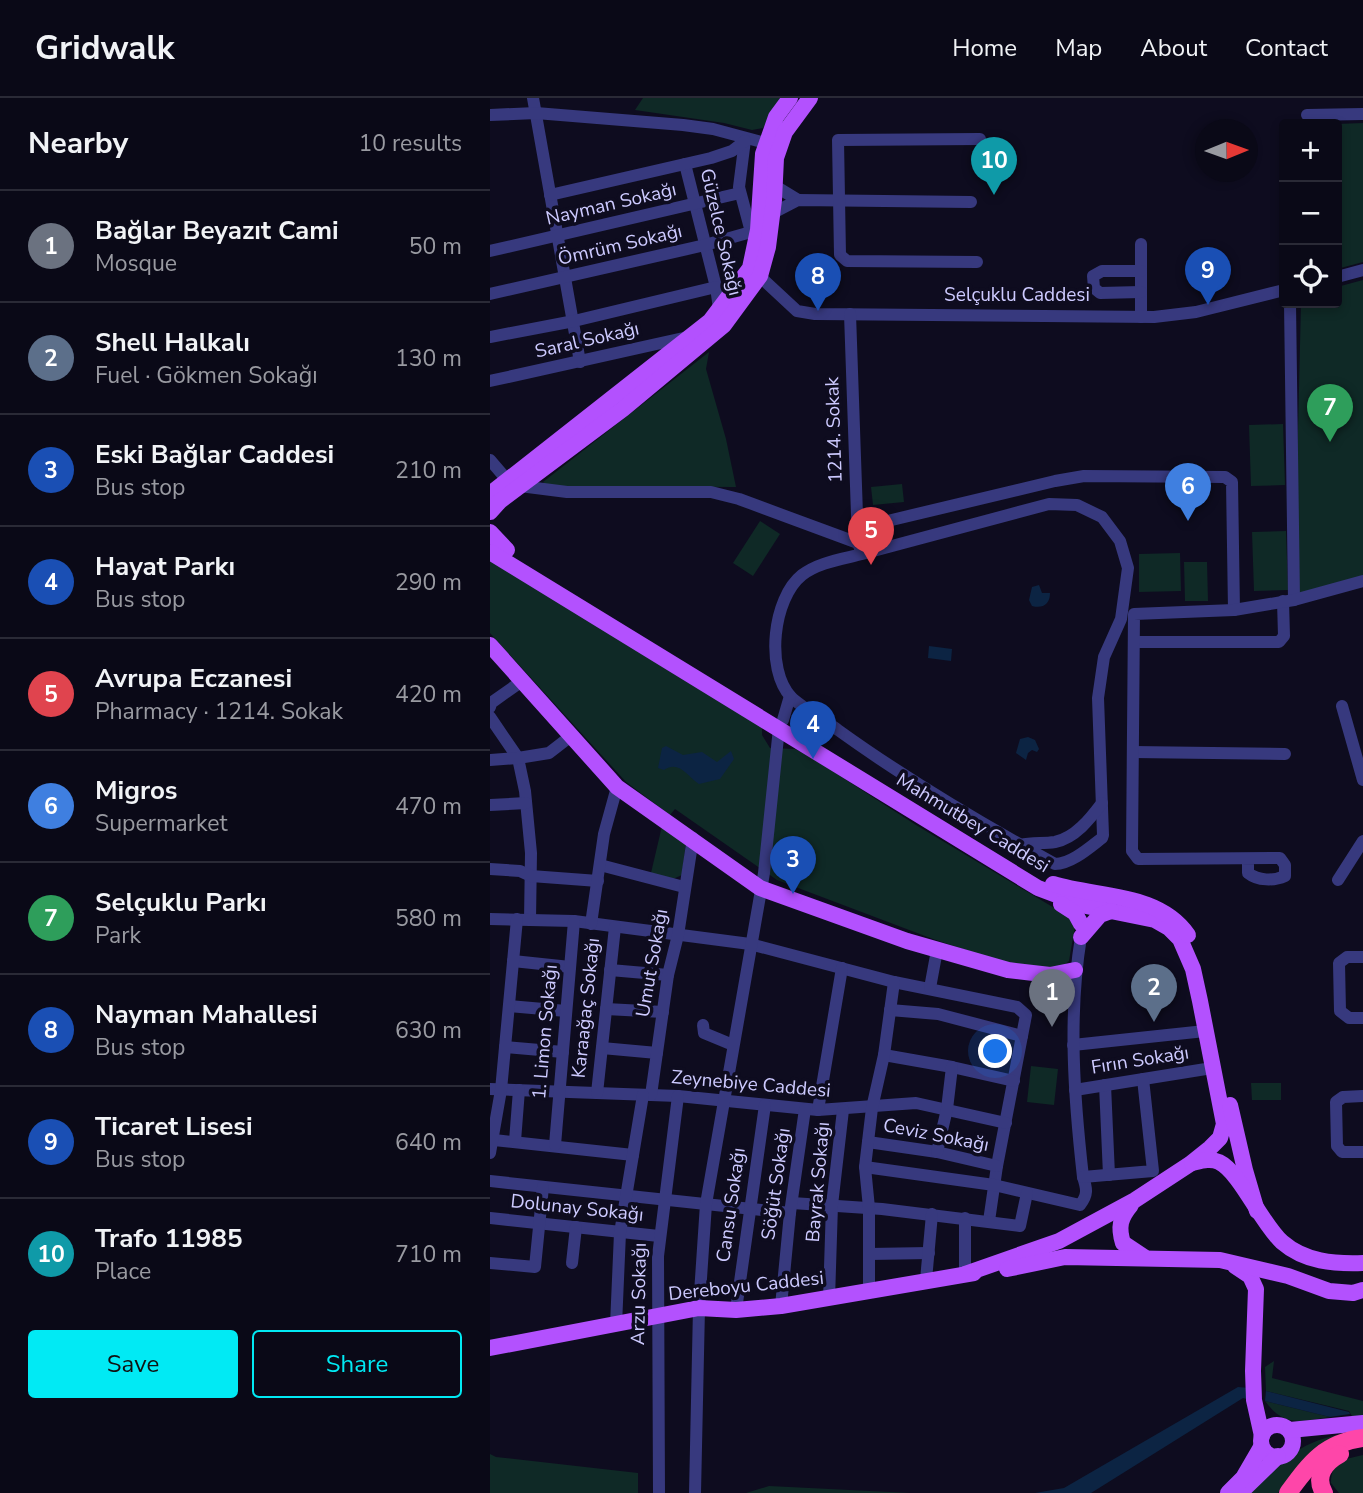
<!DOCTYPE html>
<meta charset="utf-8">
<style>
body{margin:0;font-family:"Nunito Sans",sans-serif;background:#131220;color:#f1f3f6}
.controls{position:absolute;right:21px;top:21px;display:grid;overflow:hidden;border-radius:7px;box-shadow:0 4px 10px #0003}
.controls button{width:63px;height:63px;display:grid;place-items:center;padding:0;border:0;border-bottom:2px solid #2a2a36;background:#0a0917;color:#f1f3f6;font:35px sans-serif}
.compass{position:absolute;left:705px;top:21px;width:63px;height:63px;border-radius:50%;background:#0a0917;box-shadow:0 4px 10px #0003;rotate:89deg}
.you{position:absolute;left:506px;top:954px;width:24px;height:24px;margin:-18px;border:5px solid #fff;border-radius:50%;background:#1a73e8;box-shadow:0 0 0 10px #1a73e833}
.badge{display:grid;place-items:center;width:46px;height:46px;border-radius:50%;background:#01eaf4;color:#fff;font-size:23px;font-weight:700}
.pin{position:absolute;translate:-50% -58px;filter:drop-shadow(0 2px 4px #0008)}
.pin::after{content:'';position:absolute;top:37px;width:24px;height:21px;background:inherit;clip-path:polygon(0 0,100% 0,50% 100%)}
.list{margin:0;padding:0;list-style:none}
h2{display:flex;justify-content:space-between;align-items:center;height:91px;margin:0;padding:0 28px;font-size:30px}
h2 small{font-size:23px;font-weight:400;color:#999aa1}
.list li{display:grid;grid-template-columns:46px 1fr auto;gap:21px;align-items:center;box-sizing:border-box;height:112px;padding:0 28px;border-top:2px solid #2a2a36}
.list b{display:block;font-size:26px;white-space:nowrap}
.list p{margin:0;font-size:23px;white-space:nowrap;color:#999aa1}
.list em{font-size:23px;font-style:normal;color:#999aa1}
.actions{display:flex;gap:14px;padding:21px 28px}
.actions a{flex:1;padding:16px 0;border:2px solid #01eaf4;border-radius:7px;text-align:center;font-size:24px;color:#01eaf4}
.actions .main{background:#01eaf4;color:#111}
.icon{flex:none;width:38px;height:38px;fill:none;stroke:currentColor;stroke-width:2;stroke-linecap:round;stroke-linejoin:round}
.map{position:relative;flex:none;width:873px;height:1395px;overflow:hidden}
header{display:flex;align-items:center;gap:42px;box-sizing:border-box;height:98px;padding:0 35px;background:#0a0917;border-bottom:2px solid #2a2a36}
header strong{font-size:33px}
nav{display:flex;gap:38px;margin-inline-start:auto;font-size:24px}
main{display:flex}
aside{flex:1;background:#0a0917}
.map>svg:first-child{display:block}
.green{fill:#0f2926}
.water{fill:#0c2443}
.lines{fill:none;stroke-linecap:round;stroke-linejoin:round}
.minor{stroke:#37397e;stroke-width:12}
.major{stroke:#b351fe;stroke-width:16}
.highway{stroke:#fe46a9;stroke-width:18}
.labels{text-anchor:middle;dominant-baseline:central;stroke-width:7;stroke-linejoin:round;paint-order:stroke}
.street-label{font-size:19px;fill:#cdcaff;stroke:#0e0c1f}
</style>
<header>
<strong>Gridwalk</strong>
<nav><a>Home</a><a>Map</a><a>About</a><a>Contact</a></nav>
</header>
<main>
<aside>
<h2>Nearby<small>10 results</small></h2>
<ul class="list">
<li><span class="badge" style="background:#6b7280">1</span><div><b>Bağlar Beyazıt Cami</b><p>Mosque</p></div><em>50 m</em></li>
<li><span class="badge" style="background:#5c6f8a">2</span><div><b>Shell Halkalı</b><p>Fuel · Gökmen Sokağı</p></div><em>130 m</em></li>
<li><span class="badge" style="background:#1a4fb4">3</span><div><b>Eski Bağlar Caddesi</b><p>Bus stop</p></div><em>210 m</em></li>
<li><span class="badge" style="background:#1a4fb4">4</span><div><b>Hayat Parkı</b><p>Bus stop</p></div><em>290 m</em></li>
<li><span class="badge" style="background:#e0444e">5</span><div><b>Avrupa Eczanesi</b><p>Pharmacy · 1214. Sokak</p></div><em>420 m</em></li>
<li><span class="badge" style="background:#3f7fe0">6</span><div><b>Migros</b><p>Supermarket</p></div><em>470 m</em></li>
<li><span class="badge" style="background:#2e9e5b">7</span><div><b>Selçuklu Parkı</b><p>Park</p></div><em>580 m</em></li>
<li><span class="badge" style="background:#1a4fb4">8</span><div><b>Nayman Mahallesi</b><p>Bus stop</p></div><em>630 m</em></li>
<li><span class="badge" style="background:#1a4fb4">9</span><div><b>Ticaret Lisesi</b><p>Bus stop</p></div><em>640 m</em></li>
<li><span class="badge" style="background:#0f9aa8">10</span><div><b>Trafo 11985</b><p>Place</p></div><em>710 m</em></li>
</ul>
<div class="actions"><a class="main">Save</a><a>Share</a></div>
</aside>
<div class="map">
<svg width="873" height="1395" viewBox="0 0 873 1395">
<rect width="100%" height="100%" fill="#0e0c1f"/>
<g class="green">
<path d="M153,0H290L273,30L262,32L234,25L145,12Z"/>
<path d="M873,25V164L847,171V26Z"/>
<path d="M873,182V483L804,502L811,205H847V189Z"/>
<path d="M219,254L216,271L236,341L246,389L57,388L53,384Z"/>
<path d="M793,326L795,387L761,388L759,327Z"/>
<path d="M412,386L414,404L383,407L381,389Z"/>
<path d="M270,423L290,436L263,478L243,465Z"/>
<path d="M796,433L798,492L764,493L762,434Z"/>
<path d="M690,455L691,493L649,494V456Z"/>
<path d="M0,460L195,583L272,627V637L280,650L305,651L319,658L426,727L581,820L585,828L579,863L571,870L558,874L506,862L443,841L287,782L185,711L180,717L136,684L0,535Z"/>
<path d="M694,464H717L718,503H695Z"/>
<path d="M172,728L196,744L192,777L183,781L161,775Z"/>
<path d="M541,968L568,971L564,1007L537,1004Z"/>
<path d="M761,985H791V1002H762Z"/>
<path d="M784,1263L782,1280L873,1303V1319L863,1320L859,1313L776,1293L775,1269Z"/>
<path d="M775,1303L840,1319C811,1323 795,1330 775,1303Z"/>
<path d="M864,1334L810,1368L788,1395H757C793,1361 812,1341 864,1334Z"/>
<path d="M0,1356L6,1359L148,1375V1395H0Z"/>
<path d="M873,1357V1395H849L841,1385C841,1363 855,1361 873,1357Z"/>
<path d="M279,1388L420,1395H256Z"/>
</g>
<g class="water">
<path d="M549,487L552,495H560C560,506 553,511 542,508L539,502L542,489Z"/>
<path d="M439,548L462,551L461,563L438,560Z"/>
<path d="M538,639L545,642L549,651L547,654L542,652L538,655L536,662L526,655L530,641Z"/>
<path d="M176,648L193,657L212,654L227,664L241,653L244,661L230,681L209,686C197,678 189,662 174,672L168,670L172,650Z"/>
<path d="M748,1289L759,1290L760,1302L753,1300L601,1395H545L574,1390Z"/>
<path d="M776,1293L859,1314L860,1316L840,1319L775,1303Z"/>
</g>
<g class="lines">
<g class="minor">
<path d="M43,0L90,264"/>
<path d="M0,17L46,15L193,27L223,31L283,47"/>
<path d="M817,17L873,16"/>
<path d="M255,42L249,89L261,134"/>
<path d="M195,66L226,189L229,211"/>
<path d="M285,88L308,102"/>
<path d="M60,97L221,60L242,53L255,43"/>
<path d="M283,115L308,102L481,104"/>
<path d="M651,146V219"/>
<path d="M0,153L250,95"/>
<path d="M487,164L357,163L350,157L348,42L490,41"/>
<path d="M264,173L307,213L325,216L664,219L706,214L794,192"/>
<path d="M651,173H612L603,178L604,190L610,195L651,194"/>
<path d="M847,179L873,172"/>
<path d="M0,196L215,147L268,132"/>
<path d="M800,205L804,502"/>
<path d="M0,239L84,223L226,189"/>
<path d="M0,283L198,239"/>
<path d="M0,362L18,383"/>
<path d="M30,388L77,394H221L249,401L368,445L360,216"/>
<path d="M372,456L559,406L587,407L612,419L630,443L638,470L631,521L614,559L608,600L613,737L612,740C599,750 581,766 565,766C492,726 416,681 348,632C335,622 312,610 301,599C275,571 283,500 312,477C329,464 353,461 372,456L368,445L385,426L565,383L594,378L735,379L742,384L744,512"/>
<path d="M645,544H789L794,538L793,503"/>
<path d="M852,608L873,682"/>
<path d="M0,609L1,605L32,583"/>
<path d="M0,619L28,660L35,693L41,755L40,822"/>
<path d="M293,622L300,598"/>
<path d="M643,654L795,656"/>
<path d="M0,662L28,660L59,655L81,638"/>
<path d="M0,707L36,705"/>
<path d="M531,747C542,744 553,746 565,744C585,740 600,721 612,705"/>
<path d="M758,761V775C768,783 784,783 795,778V767L790,760L648,761L642,753L644,516L744,512L804,502L873,483"/>
<path d="M110,767L194,789"/>
<path d="M0,771L30,773L41,778L108,783"/>
<path d="M848,782L873,743"/>
<path d="M0,821L84,823L260,846L404,884L527,909L536,917L507,1068L499,1123"/>
<path d="M101,826L114,736L127,689"/>
<path d="M873,859H857L849,865L850,913L859,920H873"/>
<path d="M23,863L80,869"/>
<path d="M120,872L178,877"/>
<path d="M440,890L447,852"/>
<path d="M19,908L76,913"/>
<path d="M116,911L173,914"/>
<path d="M400,912L448,916L532,938"/>
<path d="M213,927L214,935L243,947"/>
<path d="M583,947L715,933"/>
<path d="M15,949L73,954"/>
<path d="M112,950L167,955"/>
<path d="M394,957L462,969L524,983"/>
<path d="M615,987L619,1077"/>
<path d="M0,991L188,998L328,1012L426,1005L516,1025"/>
<path d="M585,992L722,970"/>
<path d="M107,995L125,829"/>
<path d="M161,997L178,877L188,837L203,740"/>
<path d="M873,998L853,999L846,1004L847,1048L852,1054H873"/>
<path d="M328,1012L352,870"/>
<path d="M4,1042L143,1057"/>
<path d="M25,1043L29,992"/>
<path d="M378,1044L447,1054L507,1068"/>
<path d="M65,1047L84,823"/>
<path d="M447,1054L457,1011L462,969"/>
<path d="M0,1055L11,992L27,821"/>
<path d="M375,1069L504,1087L590,1107C598,1097 597,1091 593,1079C584,999 578,918 591,839"/>
<path d="M593,1079L663,1073L653,981"/>
<path d="M0,1083L300,1115"/>
<path d="M302,1105L392,1111L530,1128L537,1095"/>
<path d="M0,1120L169,1138"/>
<path d="M379,1156L439,1155"/>
<path d="M0,1165L45,1169L53,1089"/>
<path d="M82,1165L86,1129"/>
<path d="M475,1176V1120"/>
<path d="M436,1182L442,1116"/>
<path d="M379,1193V1110L375,1069L382,1010L394,957L404,884"/>
<path d="M339,1201L342,1107L353,1012"/>
<path d="M291,1208L300,1115L315,1011"/>
<path d="M246,1212L275,1007"/>
<path d="M126,1227L130,1135L153,997"/>
<path d="M169,1395L168,1158L188,998"/>
<path d="M205,1395L209,1210L216,1106L274,775L289,630"/>
</g>
<g class="major">
<path d="M0,396L220,223L260,170L268,132L273,56L286,19L300,0"/>
<path d="M0,414L10,403L133,311L234,227L270,178L278,149L284,102L286,60L295,34L320,0"/>
<path d="M0,434L17,452"/>
<path d="M0,454L548,790L596,808L665,822L679,830L690,841L703,871L710,903L734,1026L730,1040L720,1050L700,1066L645,1102L569,1143L475,1176"/>
<path d="M0,547L127,689L270,790L417,843L518,872L560,877L585,872"/>
<path d="M563,786C608,800 668,794 698,837"/>
<path d="M571,806L585,815L591,826"/>
<path d="M591,839L610,817L621,813"/>
<path d="M740,1007L755,1072L767,1113"/>
<path d="M702,1065C711,1063 720,1060 729,1064C750,1074 771,1125 792,1144C815,1164 844,1166 873,1165"/>
<path d="M641,1107C630,1120 628,1129 633,1145L654,1159"/>
<path d="M745,1168L760,1178L766,1191L763,1273L764,1302L772,1338"/>
<path d="M517,1171L575,1159L730,1162L798,1178L839,1193L863,1195L873,1192"/>
<path d="M0,1250L209,1210L246,1212L291,1208L484,1175"/>
<circle cx="787" cy="1343" r="16"/>
<path d="M800,1332L873,1325"/>
<path d="M752,1393L788,1358"/>
<path d="M738,1395L753,1380L771,1349"/>
</g>
<g class="highway">
<path d="M798,1395C820,1365 834,1345 873,1340"/>
<path d="M834,1395C824,1378 835,1364 850,1356"/>
</g>
</g>
<g class="labels">
<g class="street-label">
<text transform="translate(121 106) rotate(-13)">Nayman Sokağı</text>
<text transform="translate(231 134) rotate(77)">Güzelce Sokağı</text>
<text transform="translate(130 147) rotate(-13)">Ömrüm Sokağı</text>
<text x="527" y="197">Selçuklu Caddesi</text>
<text transform="translate(97 242) rotate(-13)">Saral Sokağı</text>
<text transform="translate(344 332) rotate(-92)">1214. Sokak</text>
<text transform="translate(483 725) rotate(31)">Mahmutbey Caddesi</text>
<text transform="translate(162 865) rotate(-80)">Umut Sokağı</text>
<text transform="translate(96 910) rotate(-84)">Karaağaç Sokağı</text>
<text transform="translate(55 934) rotate(-85)">1. Limon Sokağı</text>
<text transform="translate(650 962) rotate(-9)">Fırın Sokağı</text>
<text transform="translate(261 986) rotate(5)">Zeynebiye Caddesi</text>
<text transform="translate(446 1037) rotate(11)">Ceviz Sokağı</text>
<text transform="translate(328 1084) rotate(-85)">Bayrak Sokağı</text>
<text transform="translate(286 1086) rotate(-82)">Söğüt Sokağı</text>
<text transform="translate(241 1107) rotate(-82)">Cansu Sokağı</text>
<text transform="translate(87 1110) rotate(6)">Dolunay Sokağı</text>
<text transform="translate(256 1188) rotate(-6)">Dereboyu Caddesi</text>
<text transform="translate(149 1196) rotate(-89)">Arzu Sokağı</text>
</g>
</g>
</svg>
<div class="controls">
<button>+</button>
<button>−</button>
<button><svg class="icon" aria-label="locate" viewBox="0 0 24 24"><circle cx="12" cy="12" r="6"/><path d="M12 2v4M12 18v4M2 12h4M18 12h4"/></svg></button>
</div>
<svg class="compass" viewBox="-18 -18 36 36"><path d="M0-13l5 13h-10z" fill="#e53935"/><path d="M0 13l5-13h-10z" fill="#999aa1"/></svg>
<div class="you"></div>
<div class="pin badge" style="left:562px;top:929px;background:#6b7280">1</div>
<div class="pin badge" style="left:664px;top:924px;background:#5c6f8a">2</div>
<div class="pin badge" style="left:303px;top:796px;background:#1a4fb4">3</div>
<div class="pin badge" style="left:323px;top:661px;background:#1a4fb4">4</div>
<div class="pin badge" style="left:381px;top:467px;background:#e0444e">5</div>
<div class="pin badge" style="left:698px;top:423px;background:#3f7fe0">6</div>
<div class="pin badge" style="left:840px;top:344px;background:#2e9e5b">7</div>
<div class="pin badge" style="left:328px;top:213px;background:#1a4fb4">8</div>
<div class="pin badge" style="left:718px;top:207px;background:#1a4fb4">9</div>
<div class="pin badge" style="left:504px;top:97px;background:#0f9aa8">10</div>
</div>
</main>
